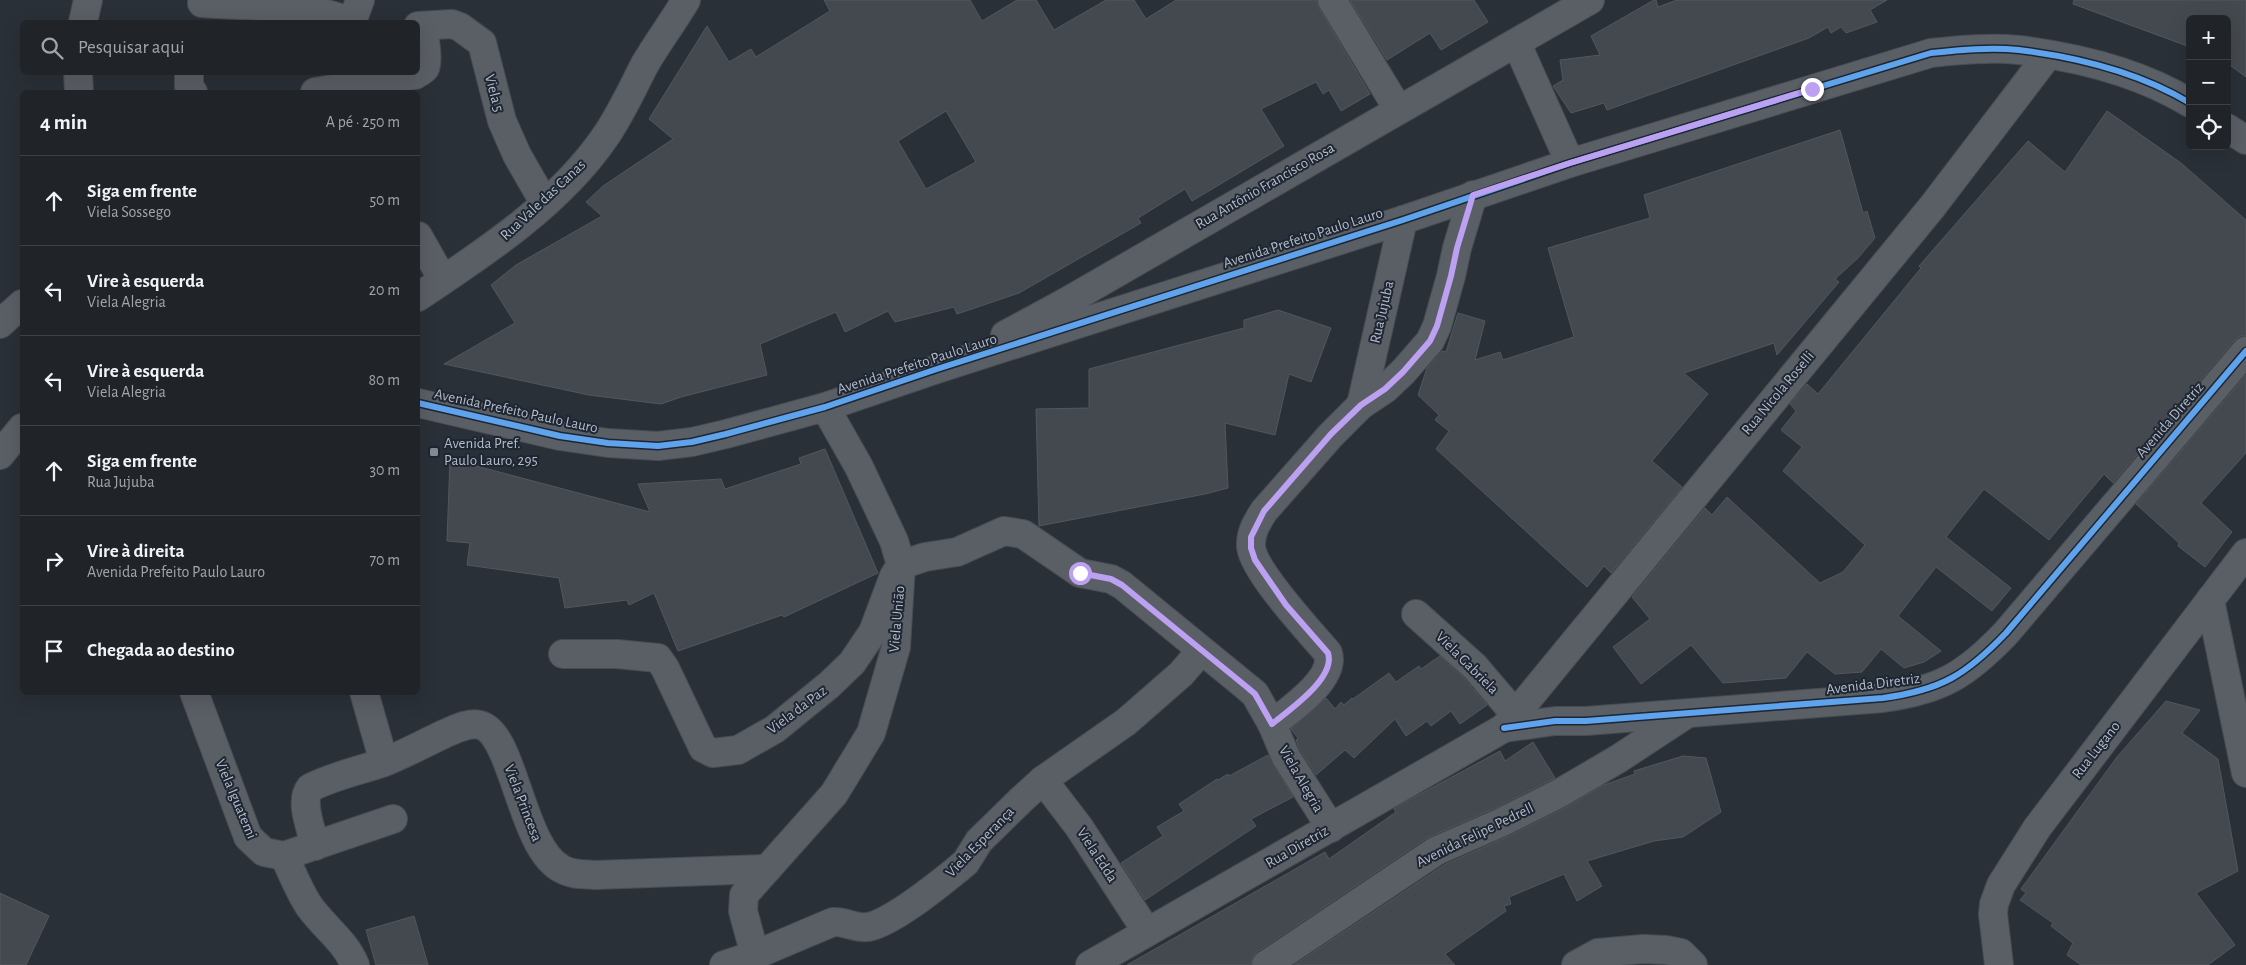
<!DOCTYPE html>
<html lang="pt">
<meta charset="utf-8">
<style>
body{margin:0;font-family:"Alegreya Sans",sans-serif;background:#2d3035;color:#f1f3f6}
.controls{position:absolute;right:15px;top:15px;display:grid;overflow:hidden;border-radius:8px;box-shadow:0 5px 20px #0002}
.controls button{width:45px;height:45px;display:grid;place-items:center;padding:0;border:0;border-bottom:1px solid #3d4146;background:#202429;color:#f1f3f6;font:25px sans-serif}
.stop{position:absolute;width:15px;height:15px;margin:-11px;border:4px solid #bca0f2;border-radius:50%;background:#fff}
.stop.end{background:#bca0f2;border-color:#fff;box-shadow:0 1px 5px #0008}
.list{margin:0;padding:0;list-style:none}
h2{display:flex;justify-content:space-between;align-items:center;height:65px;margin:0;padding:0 20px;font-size:21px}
h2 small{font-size:16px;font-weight:400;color:#a2a4a8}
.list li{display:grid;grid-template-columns:32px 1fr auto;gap:15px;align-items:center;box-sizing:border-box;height:90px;padding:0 20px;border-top:1px solid #3d4146}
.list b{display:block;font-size:19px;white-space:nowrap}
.list p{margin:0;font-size:16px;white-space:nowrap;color:#a2a4a8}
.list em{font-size:16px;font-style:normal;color:#a2a4a8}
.icon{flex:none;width:28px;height:28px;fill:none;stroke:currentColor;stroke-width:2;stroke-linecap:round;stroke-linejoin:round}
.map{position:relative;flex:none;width:2246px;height:965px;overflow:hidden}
.search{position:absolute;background:#202429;box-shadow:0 5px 20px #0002;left:20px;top:20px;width:400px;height:55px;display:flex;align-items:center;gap:12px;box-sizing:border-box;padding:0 18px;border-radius:8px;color:#a2a4a8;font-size:19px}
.panel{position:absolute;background:#202429;box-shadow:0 5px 20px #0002;left:20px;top:90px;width:400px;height:605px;border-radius:8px}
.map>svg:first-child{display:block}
.building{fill:#44494f;stroke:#52575f;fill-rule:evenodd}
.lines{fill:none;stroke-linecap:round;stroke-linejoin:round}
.minor-casing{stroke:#484c52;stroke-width:30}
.minor{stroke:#5a5e65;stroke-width:28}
.cycleway-casing{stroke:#1d2632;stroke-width:9}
.cycleway{stroke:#60a3ed;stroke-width:6}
.route{stroke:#bca0f2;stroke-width:6}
.poi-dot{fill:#848b95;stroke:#1d2632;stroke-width:2}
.labels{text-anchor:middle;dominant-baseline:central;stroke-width:4;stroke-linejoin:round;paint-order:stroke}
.street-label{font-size:15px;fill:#b4bcc8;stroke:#1d2632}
.poi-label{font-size:15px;fill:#b4bcc8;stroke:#1d2632;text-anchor:start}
</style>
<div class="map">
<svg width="2246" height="965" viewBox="0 0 2246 965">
<rect width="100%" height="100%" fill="#2a3037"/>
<g class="building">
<path d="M824,0H970L982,21L1017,0H1036L1054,30L1106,0H1134L1146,19L1176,0H1316L1319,8L1370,94L1341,111L1329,90L1323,94L1316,82L1261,109L1284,146L1192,201L1185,189L1138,218L1141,223L1019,293L957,314L954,307L895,322L888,311L845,332L836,312L760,344L767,375L681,397L661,404L589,395L444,364L515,323L491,285L516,265L602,216L586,202L603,186L673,139L649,119L707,26L729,62L751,49L756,57L830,11ZM946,111L976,162L926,189L898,141Z"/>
<path d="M1350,0H1474L1488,22L1441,50L1430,33L1387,60Z"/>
<path d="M1654,0H1656L1658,7L1677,0H1887L1870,10L1877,22L1846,33L1841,27L1831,33L1828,27L1809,38L1607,110L1604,103L1571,113L1553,86L1563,80L1560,60L1600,55L1591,36Z"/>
<path d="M2074,0H2246V77L2227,63V19H2190V47L2073,4Z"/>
<path d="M2107,111L2181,163L2246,220V336H2240L2234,341L2113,483L2104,474L2049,540L1984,489L1946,537L2011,588L1992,611L1936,567L1898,616L1941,651L1924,662L1904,668L1881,649L1862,672L1835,674L1807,652L1786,678L1723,683L1691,645L1641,684L1613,647L1650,619L1632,597L1705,508L1712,515L1727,497L1820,583L1843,572L1865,545L1783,471L1802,447L1781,430L1796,411L1790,404L1807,384L1818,394L1921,268L1919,266L2028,141L2065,172Z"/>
<path d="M1840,130L1863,213L1867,211L1875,238L1858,258L1835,279L1839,282L1777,355L1774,343L1684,373L1708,394L1652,461L1682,487L1611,573L1604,566L1587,587L1436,449L1449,431L1435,420L1439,415L1418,395L1427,368L1442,351L1446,352L1458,313L1485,321L1475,360L1500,352L1503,360L1574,337L1548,248L1650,218L1644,195Z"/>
<path d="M1278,310L1331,328L1311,382L1289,374L1275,435L1225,423L1228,488L1205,494L1039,526L1036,409L1089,408V369L1244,328V320Z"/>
<path d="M2246,375V453L2201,503L2232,532L2205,567L2178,546L2179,543L2136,504Z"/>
<path d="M825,449L878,573L784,617L782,615L678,651L654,593L629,605L627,600L565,608L559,578L467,565L470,543L447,541L450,459L650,512L638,484L721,479L725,489L801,464L799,458Z"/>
<path d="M1440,656L1464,678L1487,705L1460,724L1451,711L1431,726L1427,721L1406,736L1395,719L1354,758L1345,750L1316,775L1300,750L1296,740L1298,738L1291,729L1326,698L1335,709L1341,702L1344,705L1352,698L1353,699L1389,673L1396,682L1419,666L1421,669Z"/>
<path d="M2166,701L2200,710L2182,733L2218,759L2238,871L2196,893L2235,945L2208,965H2081L2067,955L2073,943L2051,926L2053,923L2020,900L2026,893L2021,889L2117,757Z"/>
<path d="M1533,742L1555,778L1493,809L1427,838L1257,952L1252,958L1251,965H1127L1325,852L1329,859L1396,812L1394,809L1400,805L1500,751L1505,761Z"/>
<path d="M1268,755L1293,797L1251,819L1256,826L1145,900L1121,863L1163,836L1157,827L1184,811L1179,804L1217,779L1218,780L1228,774L1229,776Z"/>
<path d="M1683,756L1706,758L1721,812L1683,837L1654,841L1587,861L1602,886L1577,901L1564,874L1509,897L1511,904L1504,906L1506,911L1445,954L1455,965H1294L1444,865L1507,837L1567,807L1604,785L1635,774L1634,771Z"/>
<path d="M0,893L49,916L26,965H0Z"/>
<path d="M414,916L428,965H376L366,930Z"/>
</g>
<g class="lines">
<defs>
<g id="minor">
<path d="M1332,0L1398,109"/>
<path d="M202,3C247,7 309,3 350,22"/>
<path d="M83,22L88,0"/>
<path d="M352,22L360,0"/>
<path d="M418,26L452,24L460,27L482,43L502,121L517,155L544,202"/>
<path d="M1517,44L1570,163"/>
<path d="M78,72L79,92"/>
<path d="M189,72V87L193,92"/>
<path d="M315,92L415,75C418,73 423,71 425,68C429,61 424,35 423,26"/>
<path d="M2227,128L2246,140"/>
<path d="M418,236L443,280"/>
<path d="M418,297C484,253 559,204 605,137C621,114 632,89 645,64C658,42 673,22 686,0"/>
<path d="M0,324L22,304"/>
<path d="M1005,335L1066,302L1590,0"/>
<path d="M418,403L560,436L608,443L658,446L692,442L726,434L825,407L937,369L1403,220L1570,163L1931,53C1960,50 1990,47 2019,50C2076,57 2140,73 2190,103"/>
<path d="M1361,405L1403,220"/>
<path d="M0,455L22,428"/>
<path d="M2210,600L2246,773"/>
<path d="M1416,614L1475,667L1515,714"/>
<path d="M563,654H617L658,658L665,668L703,748L713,753L738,750L775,729L829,685L852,663L873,632L894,576L901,565L925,557L957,552L1004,531L1023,534L1080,573L1111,579L1122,585L1248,688L1255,694L1272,724"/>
<path d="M194,692L248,837L264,852L284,856L393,819"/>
<path d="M364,692L384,762"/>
<path d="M1504,728L1932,207L2048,55"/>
<path d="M1043,780L1079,827L1147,932"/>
<path d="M1331,828L1286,757L1272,724C1290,710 1336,679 1328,653C1310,632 1254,572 1251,547C1250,533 1257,522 1264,511L1331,435L1361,405L1385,389L1403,372L1430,341L1437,326L1451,276L1457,248L1473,195"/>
<path d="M315,846C312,830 299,802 310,788C333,776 358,771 382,763C403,755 423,744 444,734C454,730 468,722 480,725C514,733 521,849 562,869C572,875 584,874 595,875L767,869"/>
<path d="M284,856C292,872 299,891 309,906C324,927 345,941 355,965"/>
<path d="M755,955L743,911L744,895L834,794L871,733L896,647L901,565L894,541L859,467L825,407"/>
<path d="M724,965L755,955L833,922C845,921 856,929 868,927C893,922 938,885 959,868L966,862L979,841L1022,799L1043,780L1126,722L1181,674L1201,651"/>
<path d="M1090,965L1504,728L1555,721H1586L1883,698C1941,690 1966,675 2006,633L2246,351"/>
<path d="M1266,965L1436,851L1500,823L1560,793L1618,759L1685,715"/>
<path d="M1576,965L1598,953L1643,949L1666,950L1681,953L1693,965"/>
<path d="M1999,965L1993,914L1994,904L2001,885L2037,828L2246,553"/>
</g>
</defs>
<use href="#minor" class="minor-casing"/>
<use href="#minor" class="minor"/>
<defs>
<g id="cycleway">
<path d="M418,403L560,436L608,443L658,446L692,442L726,434L825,407L937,369L1403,220L1570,163L1931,53C1960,50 1990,47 2019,50C2076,57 2140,73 2190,103"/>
<path d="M1504,728L1555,721H1586L1883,698C1941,690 1966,675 2006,633L2246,351"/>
</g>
</defs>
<use href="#cycleway" class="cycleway-casing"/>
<use href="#cycleway" class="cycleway"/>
</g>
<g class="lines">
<path class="route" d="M1080,573L1111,579L1122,585L1248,688L1255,694L1272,724C1289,710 1336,678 1328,653L1286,605L1255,560L1251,548V537L1264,511L1331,434L1361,405L1385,389L1403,372L1430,341L1437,326L1451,276L1457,248L1473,195L1570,163L1812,89"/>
</g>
<rect class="poi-dot" x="429" y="447" width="10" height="10" rx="2.5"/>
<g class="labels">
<g class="street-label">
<text transform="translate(494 93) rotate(75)">Viela 5</text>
<text transform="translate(1265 186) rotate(-30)">Rua Antônio Francisco Rosa</text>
<text transform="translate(543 200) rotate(-43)">Rua Vale das Canas</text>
<text transform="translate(1303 238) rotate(-18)">Avenida Prefeito Paulo Lauro</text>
<text transform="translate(1382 312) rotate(-77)">Rua Jujuba</text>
<text transform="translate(917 364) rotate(-18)">Avenida Prefeito Paulo Lauro</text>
<text transform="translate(1778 393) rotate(-50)">Rua Nicola Roselli</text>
<text transform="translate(516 411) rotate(12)">Avenida Prefeito Paulo Lauro</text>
<text transform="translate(2170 420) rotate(-49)">Avenida Diretriz</text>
<text transform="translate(897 619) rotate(-85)">Viela União</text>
<text transform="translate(1467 663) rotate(45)">Viela Gabriela</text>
<text transform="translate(1873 684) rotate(-7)">Avenida Diretriz</text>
<text transform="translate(797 710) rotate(-37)">Viela da Paz</text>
<text transform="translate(2096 750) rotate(-52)">Rua Lugano</text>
<text transform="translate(1301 779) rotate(60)">Viela Alegria</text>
<text transform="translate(236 799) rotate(67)">Viela Iguatemi</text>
<text transform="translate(523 803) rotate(69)">Viela Princesa</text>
<text transform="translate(1475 835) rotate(-26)">Avenida Felipe Pedrell</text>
<text transform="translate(980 842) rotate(-46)">Viela Esperança</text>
<text transform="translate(1297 847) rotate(-30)">Rua Diretriz</text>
<text transform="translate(1097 855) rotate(57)">Viela Edda</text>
</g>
<g class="poi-label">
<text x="444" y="443">Avenida Pref.<tspan x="444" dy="17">Paulo Lauro, 295</tspan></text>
</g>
</g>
</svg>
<div class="controls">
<button>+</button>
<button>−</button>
<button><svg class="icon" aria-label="locate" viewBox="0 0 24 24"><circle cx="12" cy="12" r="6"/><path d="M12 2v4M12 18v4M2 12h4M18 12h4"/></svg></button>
</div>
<div class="stop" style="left:1080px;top:573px"></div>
<div class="stop end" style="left:1812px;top:89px"></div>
<div class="search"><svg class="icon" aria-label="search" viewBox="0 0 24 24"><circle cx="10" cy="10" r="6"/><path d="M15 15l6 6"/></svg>Pesquisar aqui</div>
<section class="panel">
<h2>4 min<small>A pé · 250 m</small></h2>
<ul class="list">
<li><svg class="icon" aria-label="ahead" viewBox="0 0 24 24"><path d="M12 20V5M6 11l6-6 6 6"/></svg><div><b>Siga em frente</b><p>Viela Sossego</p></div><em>50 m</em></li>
<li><svg class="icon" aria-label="left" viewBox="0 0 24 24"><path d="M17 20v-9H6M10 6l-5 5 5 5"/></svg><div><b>Vire à esquerda</b><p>Viela Alegria</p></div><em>20 m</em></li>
<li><svg class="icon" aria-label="left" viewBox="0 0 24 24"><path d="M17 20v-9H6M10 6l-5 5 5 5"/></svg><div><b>Vire à esquerda</b><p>Viela Alegria</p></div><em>80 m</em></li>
<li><svg class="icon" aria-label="ahead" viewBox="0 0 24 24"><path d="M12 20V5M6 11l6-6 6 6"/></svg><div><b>Siga em frente</b><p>Rua Jujuba</p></div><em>30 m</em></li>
<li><svg class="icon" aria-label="right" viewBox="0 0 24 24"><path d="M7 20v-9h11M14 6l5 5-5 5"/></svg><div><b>Vire à direita</b><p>Avenida Prefeito Paulo Lauro</p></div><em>70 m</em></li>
<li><svg class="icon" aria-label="arrive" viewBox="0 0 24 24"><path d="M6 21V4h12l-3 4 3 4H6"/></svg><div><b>Chegada ao destino</b></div></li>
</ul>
</section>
</div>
